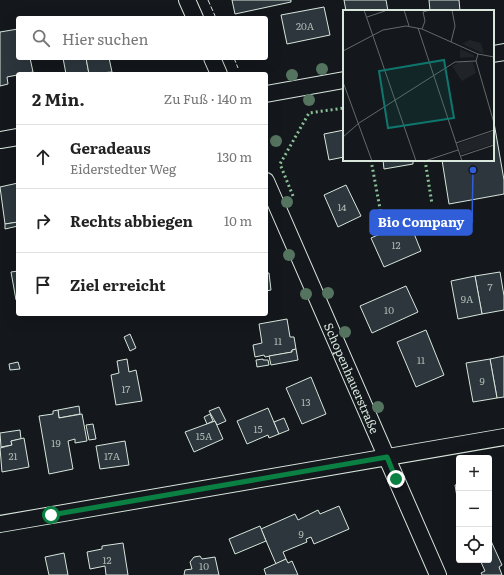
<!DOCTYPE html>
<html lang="de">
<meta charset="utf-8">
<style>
body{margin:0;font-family:Literata,serif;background:#f6f6f6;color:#222}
.controls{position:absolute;right:12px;bottom:12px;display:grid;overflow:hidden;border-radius:4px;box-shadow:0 4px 16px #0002}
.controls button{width:36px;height:36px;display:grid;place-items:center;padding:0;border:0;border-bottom:1px solid #e0e0e0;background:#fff;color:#222;font:20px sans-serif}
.stop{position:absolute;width:12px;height:12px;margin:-9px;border:3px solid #0b8043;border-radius:50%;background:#fff}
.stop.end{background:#0b8043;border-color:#fff;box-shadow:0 1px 4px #0008}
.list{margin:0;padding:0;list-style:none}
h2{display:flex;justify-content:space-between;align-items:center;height:52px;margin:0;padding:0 16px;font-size:17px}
h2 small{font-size:13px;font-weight:400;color:#767676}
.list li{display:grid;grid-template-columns:26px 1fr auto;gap:12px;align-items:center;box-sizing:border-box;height:64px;padding:0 16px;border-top:1px solid #e0e0e0}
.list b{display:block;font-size:15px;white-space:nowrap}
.list p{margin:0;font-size:13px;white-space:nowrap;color:#767676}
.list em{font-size:13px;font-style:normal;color:#767676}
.icon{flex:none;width:22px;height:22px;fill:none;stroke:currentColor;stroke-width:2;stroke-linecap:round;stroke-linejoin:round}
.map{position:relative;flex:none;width:504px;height:575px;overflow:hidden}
.search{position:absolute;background:#fff;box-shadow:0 4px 16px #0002;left:16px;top:16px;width:252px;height:44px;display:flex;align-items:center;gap:10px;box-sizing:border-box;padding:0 14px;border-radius:4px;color:#767676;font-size:15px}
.panel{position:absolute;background:#fff;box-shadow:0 4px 16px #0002;left:16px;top:72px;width:252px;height:244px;border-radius:4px}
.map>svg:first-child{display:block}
.building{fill:#2c363c;stroke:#d8e6dc}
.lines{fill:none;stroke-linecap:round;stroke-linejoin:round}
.minor-casing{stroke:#d8e6dc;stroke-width:18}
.minor{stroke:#14181c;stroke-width:16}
.hedge{stroke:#8ac095;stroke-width:3;stroke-dasharray:2 3;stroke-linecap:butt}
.fence{stroke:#d8e6dc;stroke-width:1;stroke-dasharray:5 2;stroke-linecap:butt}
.tree{fill:#55745f}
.route{stroke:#0b8043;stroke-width:5}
.labels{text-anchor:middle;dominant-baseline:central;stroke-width:3;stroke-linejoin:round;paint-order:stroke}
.number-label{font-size:10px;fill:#adbab4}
.street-label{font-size:12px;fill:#d8e6dc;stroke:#14181c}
.inset-road{fill:none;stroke:#626a69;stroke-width:1}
.view{fill:#0f766e;fill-opacity:0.15;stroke:#0f766e;stroke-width:2}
.inset-edge{fill:none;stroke:#d8e6dc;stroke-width:2}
.leader{fill:none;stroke:#305dd8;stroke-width:1.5}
.callout-dot{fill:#305dd8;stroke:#14181c;stroke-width:1.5}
.callout{fill:#305dd8;stroke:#305dd8;stroke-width:1.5}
.callout-label{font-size:13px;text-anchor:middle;font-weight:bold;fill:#fff}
</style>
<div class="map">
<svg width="504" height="575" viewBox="0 0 504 575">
<rect width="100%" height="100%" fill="#14181c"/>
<g class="building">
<path d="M232,0H291V2L235,14Z"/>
<path d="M344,0H386L388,11H346Z"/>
<path d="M429,0H459L460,11H430Z"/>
<path d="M324,7L330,35L287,44L281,15Z"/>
<path d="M18,29V58H30L33,72L7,77L8,84L0,86V32Z"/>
<path d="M63,58H86L89,74H66Z"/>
<path d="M86,58H109L112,72L89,74Z"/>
<path d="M493,117L504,180V194L449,204L442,160H493Z"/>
<path d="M344,130V157L329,160L324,134Z"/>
<path d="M383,160H413V164L384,169Z"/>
<path d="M18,183V222L5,224L0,187Z"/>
<path d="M346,185L361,216L338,227L324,195Z"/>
<path d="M409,221L421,251L384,267L371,238Z"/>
<path d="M18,222V226L5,229V224Z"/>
<path d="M18,271V300H16L11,272Z"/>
<path d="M500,272L504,296V310L482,314L475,276Z"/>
<path d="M266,273H269L271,290L266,291Z"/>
<path d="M475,276L482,314L458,319L451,281Z"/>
<path d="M406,286L418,312L372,333L360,306Z"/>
<path d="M287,319L290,337H294L296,349L292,350V352L265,357L264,355L255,357L253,345L262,343L259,324Z"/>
<path d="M426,330L444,375L416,387L397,342Z"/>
<path d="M130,334L136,348L130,351L124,337Z"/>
<path d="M296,349L298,360L271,365L269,356L292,352V350Z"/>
<path d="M504,356V397L497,398L490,359Z"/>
<path d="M127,359L129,372L136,370L142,401L116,405L111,375L119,373L117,361Z"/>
<path d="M263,359V360H268L269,365L257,367L256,360Z"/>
<path d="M490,359L497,398L473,402L466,363Z"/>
<path d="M18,362L20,369L10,370L9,364Z"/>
<path d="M311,377L326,414L302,424L286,388Z"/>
<path d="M79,406L80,414L59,418L58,410Z"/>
<path d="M219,407L226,421L217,425L209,411Z"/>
<path d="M268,408L279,434L269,438L268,435L247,444L237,421Z"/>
<path d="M58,410L59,418L82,414L87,441L75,443V439L68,441L73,469L49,474L39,416L53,414V411Z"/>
<path d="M210,414L213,421L207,424L204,417Z"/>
<path d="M284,418L289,430L279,434L274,422Z"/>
<path d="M215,421L223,439L194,452L185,432Z"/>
<path d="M93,424L96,439L89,440L86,425Z"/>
<path d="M20,430L21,439L11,441L12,445L1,447L0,433Z"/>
<path d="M24,438L29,467L2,472L0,448L12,445L11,441Z"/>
<path d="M125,441L129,465L100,469L96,446Z"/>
<path d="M459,484V509L455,485Z"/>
<path d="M339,506L349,529L314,544L311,537L306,539L307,542L283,552L286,559L276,564L261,529L295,514L298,520L318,510L320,514Z"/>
<path d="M260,526L266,541L235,554L229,539Z"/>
<path d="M491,541L502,565L499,567L502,575H482L481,573L485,571L480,560H489V542Z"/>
<path d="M123,543L128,575H106L105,566L90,569L87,552L102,549V546Z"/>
<path d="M64,553L68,575H49L45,557Z"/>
<path d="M200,556L202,559L215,557L219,575H184L185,570L192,569L190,562L194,557Z"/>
<path d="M286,559L288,563L292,561L298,575H266L264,569Z"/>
</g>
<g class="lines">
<defs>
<g id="minor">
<path d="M187,0L195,18"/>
<path d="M493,54L504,52"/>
<path d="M212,58L219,74"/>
<path d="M266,94L344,80"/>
<path d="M0,140L18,137"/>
<path id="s1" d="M266,181L438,575"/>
<path d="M0,524L504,437"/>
</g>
</defs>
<use href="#minor" class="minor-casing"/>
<use href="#minor" class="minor"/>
<g class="hedge">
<path d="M371,160L381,214"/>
<path d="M425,160L432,204"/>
<path d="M293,196L280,164L309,113L344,108"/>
</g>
<g class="fence">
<path d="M208,0L216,18"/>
<path d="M234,58L238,68"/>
</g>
</g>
<g class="tree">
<circle cx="322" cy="69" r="6"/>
<circle cx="292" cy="75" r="6"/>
<circle cx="309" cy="100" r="6"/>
<circle cx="276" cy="141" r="6"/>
<circle cx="287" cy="202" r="6"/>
<circle cx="289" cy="255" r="6"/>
<circle cx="328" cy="293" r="6"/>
<circle cx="306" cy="294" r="6"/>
<circle cx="345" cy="332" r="6"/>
<circle cx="378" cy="407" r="6"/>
</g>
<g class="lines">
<path class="route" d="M51,515L387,457L396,479"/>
</g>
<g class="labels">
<g class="number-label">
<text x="305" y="25">20A</text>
<text x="342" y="206">14</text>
<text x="396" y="244">12</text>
<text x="490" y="286">7</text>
<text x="467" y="298">9A</text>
<text x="389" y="309">10</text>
<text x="278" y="340">11</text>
<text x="421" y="359">11</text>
<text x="482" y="380">9</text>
<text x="126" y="388">17</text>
<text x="306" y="401">13</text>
<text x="258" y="428">15</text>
<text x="204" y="435">15A</text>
<text x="56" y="442">19</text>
<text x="13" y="455">21</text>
<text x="112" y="455">17A</text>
<text x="301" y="533">9</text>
<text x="107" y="559">12</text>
<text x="204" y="565">10</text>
</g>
<g class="street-label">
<text stroke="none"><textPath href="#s1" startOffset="215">Schopenhauerstraße</textPath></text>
</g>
</g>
<g transform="translate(343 10)">
<rect width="151" height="151" fill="#14181c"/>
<path d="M127,30L138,33L141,44L119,34ZM117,39L131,45V47L117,48ZM117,52H130L133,63L119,71L109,56ZM151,121V134L118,144L115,134Z" fill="#202428"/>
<path class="inset-road" d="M21,0L73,151M61,0L66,16M24,7L42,1M75,18L119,151M79,19L82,11L80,2L87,0M108,32L112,16L109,0M0,41L40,20L63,16L79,19L135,44L151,47M135,44L133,51L151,113M0,72L29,151M0,127L16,113L112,52L133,51M113,133L151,120M118,146L151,135M82,151L115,140"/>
<path class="view" d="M101,50L111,108L45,118L36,61Z"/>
<rect width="151" height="151" class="inset-edge"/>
</g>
<path class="leader" d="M473 170L472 223"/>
<circle class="callout-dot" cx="473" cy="170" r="4"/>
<rect class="callout" x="370" y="210" width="102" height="25" rx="4"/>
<g class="callout-label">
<text x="421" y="227">Bio Company</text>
</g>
</svg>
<div class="controls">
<button>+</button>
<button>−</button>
<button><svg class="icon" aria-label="locate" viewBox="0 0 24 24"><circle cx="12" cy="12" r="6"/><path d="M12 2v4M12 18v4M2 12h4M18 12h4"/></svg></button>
</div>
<div class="stop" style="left:51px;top:515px"></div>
<div class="stop end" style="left:396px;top:479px"></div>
<div class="search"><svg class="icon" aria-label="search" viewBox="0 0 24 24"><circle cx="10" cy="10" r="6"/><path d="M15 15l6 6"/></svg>Hier suchen</div>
<section class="panel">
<h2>2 Min.<small>Zu Fuß · 140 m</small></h2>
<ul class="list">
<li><svg class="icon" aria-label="ahead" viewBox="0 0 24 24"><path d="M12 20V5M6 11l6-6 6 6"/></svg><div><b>Geradeaus</b><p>Eiderstedter Weg</p></div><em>130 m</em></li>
<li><svg class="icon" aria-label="right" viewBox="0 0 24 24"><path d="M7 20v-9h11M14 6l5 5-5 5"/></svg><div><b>Rechts abbiegen</b></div><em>10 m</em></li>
<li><svg class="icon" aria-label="arrive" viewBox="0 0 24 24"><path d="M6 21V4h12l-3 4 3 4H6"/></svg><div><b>Ziel erreicht</b></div></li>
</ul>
</section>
</div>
